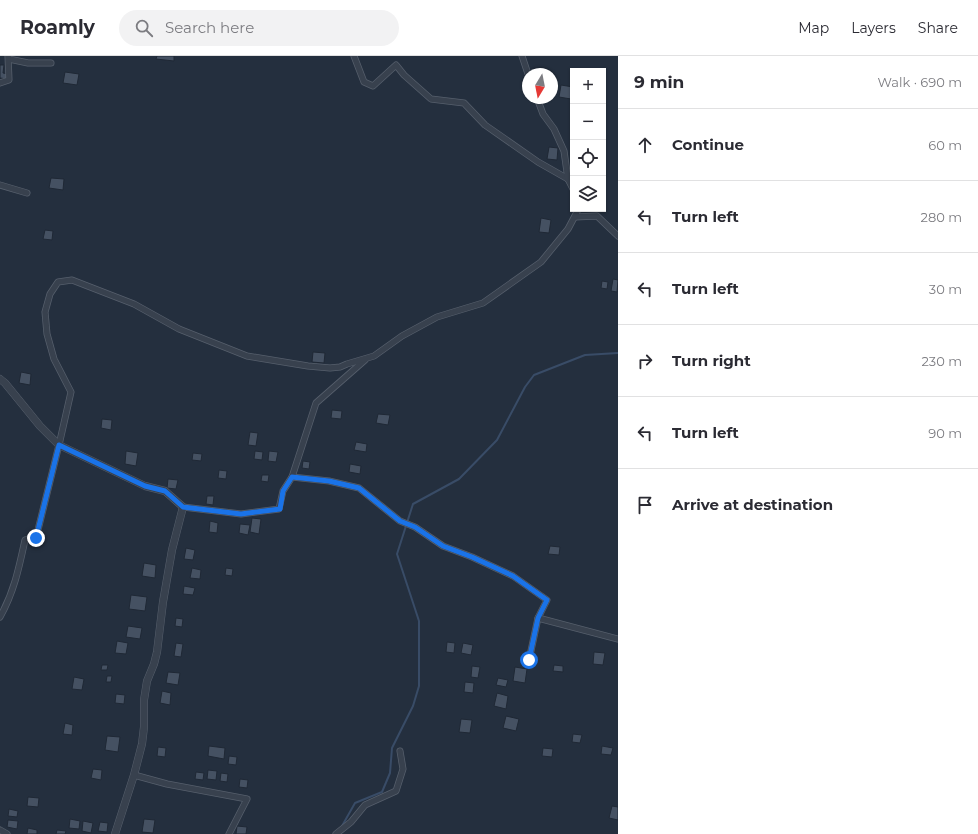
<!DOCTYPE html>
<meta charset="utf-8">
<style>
body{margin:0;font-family:Montserrat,sans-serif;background:#f2f2f3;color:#2b2b33}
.controls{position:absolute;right:12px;top:12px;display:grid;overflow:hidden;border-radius:0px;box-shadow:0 1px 3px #0004}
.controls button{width:36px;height:36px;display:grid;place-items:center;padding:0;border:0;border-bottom:1px solid #e1e1e2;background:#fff;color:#2b2b33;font:20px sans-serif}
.compass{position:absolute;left:522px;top:12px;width:36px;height:36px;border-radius:50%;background:#fff;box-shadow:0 1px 3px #0004;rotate:190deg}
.stop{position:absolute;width:12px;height:12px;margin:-9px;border:3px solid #1a73e8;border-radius:50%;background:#fff}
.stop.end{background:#1a73e8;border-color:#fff;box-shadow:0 1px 4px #0008}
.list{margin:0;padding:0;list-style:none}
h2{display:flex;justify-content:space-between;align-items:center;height:52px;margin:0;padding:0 16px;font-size:17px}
h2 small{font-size:13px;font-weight:400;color:#7c7c81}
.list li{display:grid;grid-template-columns:26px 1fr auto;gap:12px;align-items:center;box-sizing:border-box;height:72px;padding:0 16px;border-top:1px solid #e1e1e2}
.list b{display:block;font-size:15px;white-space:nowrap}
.list em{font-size:13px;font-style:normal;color:#7c7c81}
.icon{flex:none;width:22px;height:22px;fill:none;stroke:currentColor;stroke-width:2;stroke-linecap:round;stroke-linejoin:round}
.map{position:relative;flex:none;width:618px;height:778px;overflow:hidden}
header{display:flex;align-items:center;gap:24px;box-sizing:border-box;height:56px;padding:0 20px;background:#fff;border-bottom:1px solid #e1e1e2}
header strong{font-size:19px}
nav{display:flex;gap:22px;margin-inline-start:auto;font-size:14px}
.search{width:280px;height:36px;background:#f2f2f3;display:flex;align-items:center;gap:10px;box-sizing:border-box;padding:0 14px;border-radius:22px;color:#7c7c81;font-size:15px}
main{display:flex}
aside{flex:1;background:#fff}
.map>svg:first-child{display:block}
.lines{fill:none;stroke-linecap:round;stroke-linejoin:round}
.stream{stroke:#394c67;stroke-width:2}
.building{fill:#455162;stroke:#1f2835}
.minor-casing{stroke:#565f6c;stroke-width:7}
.tertiary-casing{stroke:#565f6c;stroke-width:8}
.minor{stroke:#38414e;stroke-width:5.5}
.tertiary{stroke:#38414e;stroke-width:7}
.route{stroke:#1a73e8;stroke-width:5}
</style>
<header>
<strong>Roamly</strong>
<div class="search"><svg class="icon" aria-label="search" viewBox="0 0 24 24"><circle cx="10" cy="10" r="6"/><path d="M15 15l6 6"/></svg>Search here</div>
<nav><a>Map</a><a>Layers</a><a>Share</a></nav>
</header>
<main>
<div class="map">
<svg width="618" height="778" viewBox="0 0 618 778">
<rect width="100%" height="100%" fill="#242f3e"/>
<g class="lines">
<path class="stream" d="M342,770L355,747L382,736L390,717L392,692L413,650L419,630V565L397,498L413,448L459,423L497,384L525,331L534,319L585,299L618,297"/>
</g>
<g class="building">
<path d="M157,0H174V5L156,3Z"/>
<path d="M0,9H4L3,17L8,18L7,23L0,22Z"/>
<path d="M537,15L549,17V18H536Z"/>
<path d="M65,16L79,18L77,29L63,27Z"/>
<path d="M561,29L573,31L571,43L559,41Z"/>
<path d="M549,91L558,92L557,104L547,103Z"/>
<path d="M51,122L64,123L63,134L49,132Z"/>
<path d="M541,162L551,164L549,177L539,176Z"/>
<path d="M45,174L53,175L52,184L43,183Z"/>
<path d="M613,223L618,224L617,236L611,235Z"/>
<path d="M602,225L608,226L607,233L601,232Z"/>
<path d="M313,296L325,297L324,307L312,306Z"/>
<path d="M21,316L31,318L30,329L19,327Z"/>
<path d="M332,354L342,355L341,363L331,362Z"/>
<path d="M378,358L390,359L388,369L376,367Z"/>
<path d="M102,363L112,364L111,374L101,372Z"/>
<path d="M250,376L258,377L256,390L248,389Z"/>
<path d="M356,386L367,388L366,396L354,394Z"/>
<path d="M126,395L138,397L136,410L125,408Z"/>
<path d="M255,395L263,396L262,404L254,403Z"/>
<path d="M269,395L278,396L276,406L268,405Z"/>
<path d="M193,397L202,398L201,405L192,404Z"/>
<path d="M303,405L310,406L309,413L302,412Z"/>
<path d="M350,408L361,410L360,418L349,416Z"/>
<path d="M219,414L227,415L226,423L218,422Z"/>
<path d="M262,419H269L268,426L261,425Z"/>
<path d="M168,423L178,424L176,433L167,432Z"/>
<path d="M207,440H214L213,449L206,448Z"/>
<path d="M252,462L261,463L259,478L250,476Z"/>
<path d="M210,465L218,467L217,477L209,476Z"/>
<path d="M240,468L250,469L248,479L239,477Z"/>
<path d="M550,490L560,491L559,499L548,498Z"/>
<path d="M186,492L195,494L193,504L184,503Z"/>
<path d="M144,507L156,509L155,522L142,520Z"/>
<path d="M192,512L201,514L200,523L190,522Z"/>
<path d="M226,512L233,513L232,520L225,519Z"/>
<path d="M184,530L195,532L193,539L183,538Z"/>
<path d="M131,539L147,541L145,555L129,553Z"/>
<path d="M176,562L183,563L182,571L175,570Z"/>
<path d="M128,570L142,572L140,583L126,581Z"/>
<path d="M117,585L128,587L126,598L115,597Z"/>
<path d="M447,586L455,587L454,597L446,596Z"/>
<path d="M176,587L183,588L181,601L174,600Z"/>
<path d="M463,587L473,589L471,599L461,597Z"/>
<path d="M594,596L605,597L603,609L593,608Z"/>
<path d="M102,609H108L107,614H101Z"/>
<path d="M554,609L563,610V616L553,615Z"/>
<path d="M472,610L480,611L478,622L471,621Z"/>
<path d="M515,611L527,613L525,627L513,625Z"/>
<path d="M168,616L180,617L178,629L166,627Z"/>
<path d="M107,620H112L111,626H106Z"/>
<path d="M74,621L84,623L82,634L72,633Z"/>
<path d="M498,622L508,624L506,631L496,629Z"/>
<path d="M465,626L474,627L473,637L464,636Z"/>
<path d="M162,635L171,637L170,649L160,647Z"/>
<path d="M497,637L508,640L506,653L494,650Z"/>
<path d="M116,638L125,639L124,648L115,647Z"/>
<path d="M506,660L519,663L516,675L503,672Z"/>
<path d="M461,663L472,664L470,677L459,676Z"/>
<path d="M65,667L73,669L72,679L63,678Z"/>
<path d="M573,678L582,679L580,687L572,686Z"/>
<path d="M107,680L120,681L118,696L105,694Z"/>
<path d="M209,690L225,692L224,703L208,700Z"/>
<path d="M602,690L613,692L611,699L601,698Z"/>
<path d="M158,691L166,692L165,701L157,700Z"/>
<path d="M543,692L553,693L552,701L542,700Z"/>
<path d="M229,700L237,701L236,709L228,708Z"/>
<path d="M93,713L102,714L101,724L91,722Z"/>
<path d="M208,714L217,715L216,724L207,723Z"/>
<path d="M196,716L204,717L203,724L195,723Z"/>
<path d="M221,717L228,718L227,726L220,725Z"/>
<path d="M240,723L248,724L247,732L239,731Z"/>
<path d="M28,741L39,742L38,751L27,750Z"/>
<path d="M612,750L618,751V764L609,762Z"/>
<path d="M9,753L18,755L17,761L8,760Z"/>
<path d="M70,763L80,765L79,773L69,772Z"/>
<path d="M144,763L155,764L153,777L142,776Z"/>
<path d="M8,764L18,765L17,773L7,771Z"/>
<path d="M83,765L93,767L91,777L82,775Z"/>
<path d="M100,766L108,767L107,776L98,775Z"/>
<path d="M237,770L247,771L246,778H236Z"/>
<path d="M28,772L37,774V778H27Z"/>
<path d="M57,774L66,775L65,778H56Z"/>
</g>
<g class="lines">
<defs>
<g id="minor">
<path d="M354,0L364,26L373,30L396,9L404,19L431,43L464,47L485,69L538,106L568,123"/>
<path d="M522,0L528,18"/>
<path d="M9,3L28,7H51"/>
<path d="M0,27L9,24L8,0"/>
<path d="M537,42L543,58L554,73L564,95L568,123L573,133"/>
<path d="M0,129L27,137"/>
<path d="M575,161L597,160L618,180"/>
<path d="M292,421L316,347L365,304"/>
<path d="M183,451L241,458L279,453L283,435L292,421L329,425L359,432L400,465L415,471L443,490L472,501L513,520L547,544L538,562"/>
<path d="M0,561C14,536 19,512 25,484L36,482L59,389L71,336L54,303L47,278L45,256L50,238L58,226L72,224L134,248L179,273L247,300L308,310L330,312L340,311L347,308L374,300L402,280L437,261L483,247L541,206L568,173L577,156V153"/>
<path d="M529,604L538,562L618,583"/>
<path d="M134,719L167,728L247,743L229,778"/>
<path d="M0,774L7,778"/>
<path d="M336,778L351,766L365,749L396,735L403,713L400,695"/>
</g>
<path id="tertiary" d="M0,323L5,327L40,370L59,389L145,430L165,435L183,451L172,494L163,546L157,596L154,608L147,625L144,644V671L142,688L134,719L115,778"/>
</defs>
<use href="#minor" class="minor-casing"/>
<use href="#tertiary" class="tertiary-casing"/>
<use href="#minor" class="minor"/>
<use href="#tertiary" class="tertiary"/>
</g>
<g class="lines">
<path class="route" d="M36,482L59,389L145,430L165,435L183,451L241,458L280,453L283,435L292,421L329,425L359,432L400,465L415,471L443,490L472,501L513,520L547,544L538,562L529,604"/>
</g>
</svg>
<div class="controls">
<button>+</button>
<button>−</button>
<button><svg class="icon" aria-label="locate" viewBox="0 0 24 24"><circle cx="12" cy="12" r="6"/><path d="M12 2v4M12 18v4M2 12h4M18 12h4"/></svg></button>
<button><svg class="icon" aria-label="layers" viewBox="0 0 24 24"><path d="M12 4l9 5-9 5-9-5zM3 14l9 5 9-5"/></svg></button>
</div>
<svg class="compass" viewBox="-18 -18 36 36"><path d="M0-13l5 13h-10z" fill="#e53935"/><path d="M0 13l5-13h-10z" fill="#7c7c81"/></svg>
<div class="stop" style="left:529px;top:604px"></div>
<div class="stop end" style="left:36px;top:482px"></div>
</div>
<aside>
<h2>9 min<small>Walk · 690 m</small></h2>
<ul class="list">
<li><svg class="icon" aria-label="ahead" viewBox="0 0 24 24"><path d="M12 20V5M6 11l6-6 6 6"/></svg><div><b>Continue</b></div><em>60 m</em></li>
<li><svg class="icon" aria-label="left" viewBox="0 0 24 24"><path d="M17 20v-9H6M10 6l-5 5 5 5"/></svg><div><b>Turn left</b></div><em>280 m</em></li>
<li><svg class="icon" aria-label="left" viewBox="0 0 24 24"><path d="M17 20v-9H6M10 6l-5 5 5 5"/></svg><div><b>Turn left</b></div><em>30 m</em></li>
<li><svg class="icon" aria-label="right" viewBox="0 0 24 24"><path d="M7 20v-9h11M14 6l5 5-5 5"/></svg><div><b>Turn right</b></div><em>230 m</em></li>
<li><svg class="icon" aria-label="left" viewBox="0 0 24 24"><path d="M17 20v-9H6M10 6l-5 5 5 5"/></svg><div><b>Turn left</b></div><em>90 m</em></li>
<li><svg class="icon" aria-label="arrive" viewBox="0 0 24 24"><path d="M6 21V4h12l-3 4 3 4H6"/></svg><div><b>Arrive at destination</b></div></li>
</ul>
</aside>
</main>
